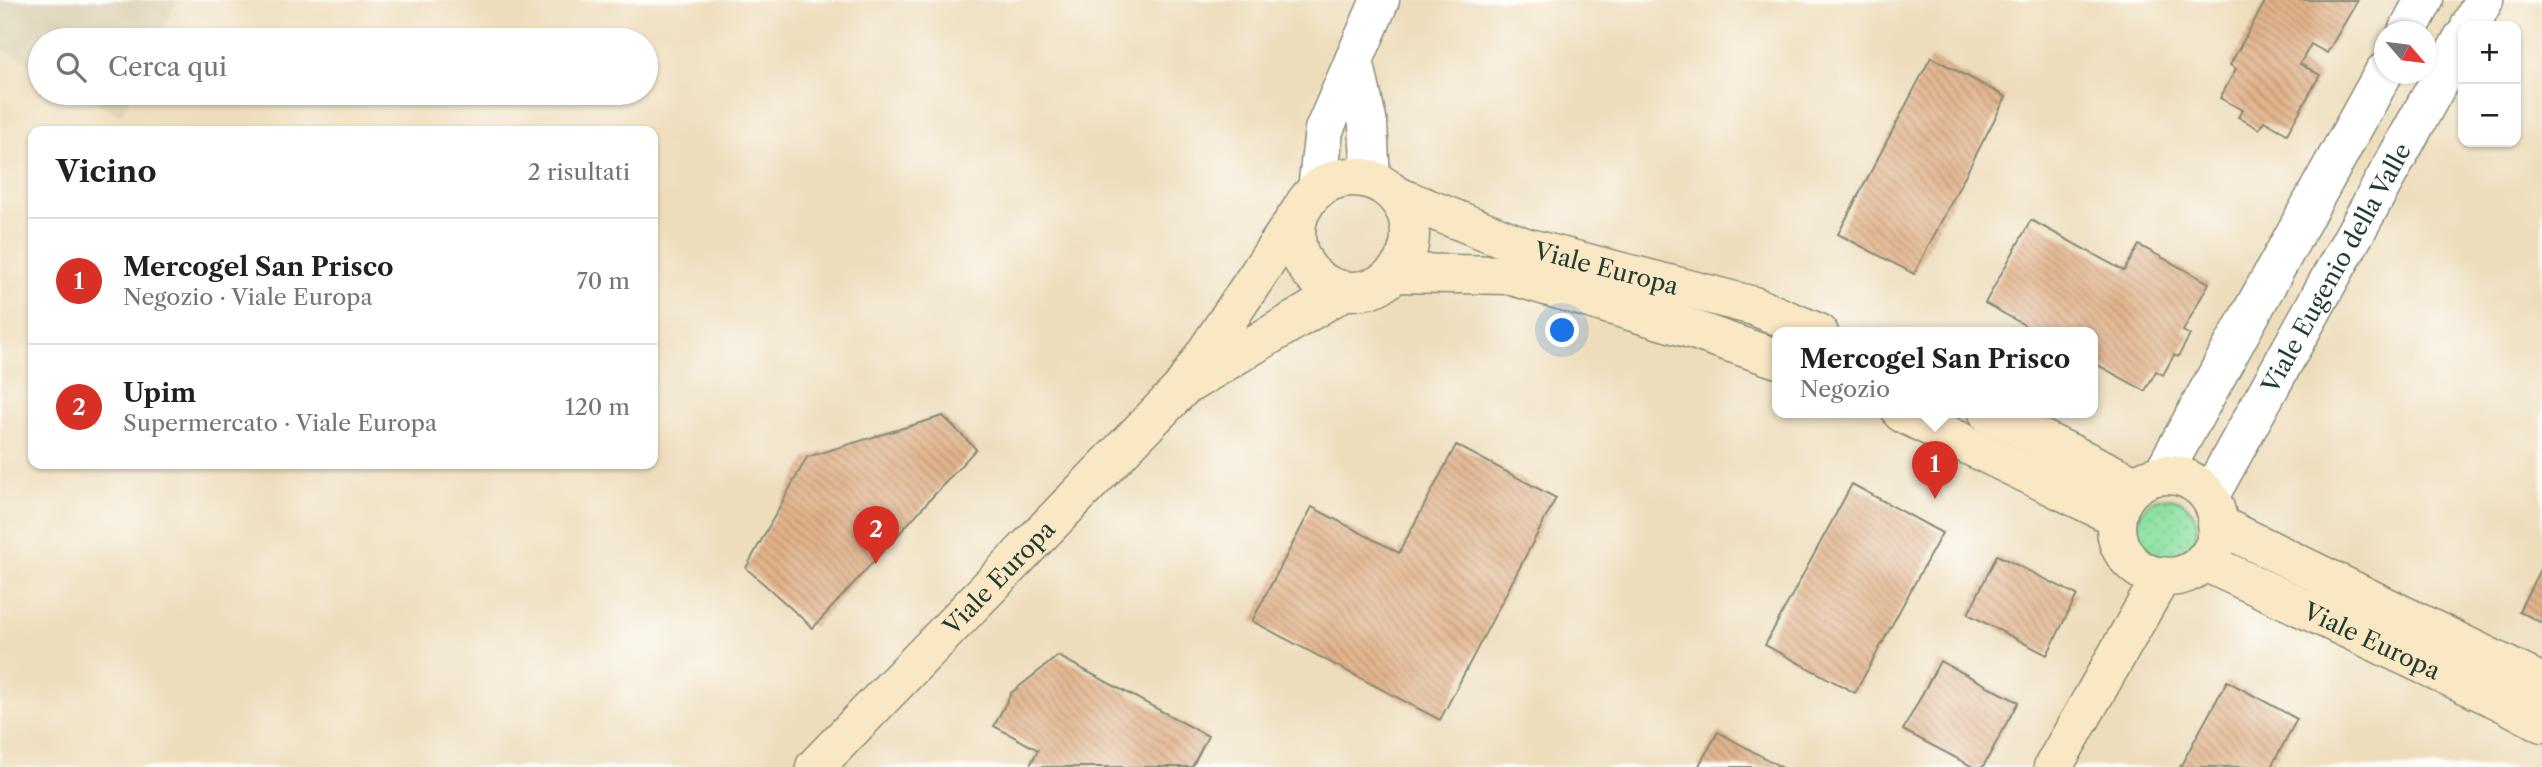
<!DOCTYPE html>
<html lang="it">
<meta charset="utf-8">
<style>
body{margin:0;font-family:"Libre Caslon Text",serif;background:#f2f2f2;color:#202124}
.controls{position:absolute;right:21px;top:21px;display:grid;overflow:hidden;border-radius:14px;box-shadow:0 2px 5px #0004}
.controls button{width:63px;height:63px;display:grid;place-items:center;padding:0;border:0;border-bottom:2px solid #e0e0e0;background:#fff;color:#202124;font:35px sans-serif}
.compass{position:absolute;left:2374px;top:21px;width:63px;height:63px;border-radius:50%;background:#fff;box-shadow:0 2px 5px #0004;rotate:118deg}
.you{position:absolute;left:1563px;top:331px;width:24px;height:24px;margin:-18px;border:5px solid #fff;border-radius:50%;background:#1a73e8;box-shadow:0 0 0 10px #1a73e833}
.badge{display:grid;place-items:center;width:46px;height:46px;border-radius:50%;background:#d93025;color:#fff;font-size:23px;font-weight:700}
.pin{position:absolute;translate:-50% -58px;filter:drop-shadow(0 2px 4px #0008)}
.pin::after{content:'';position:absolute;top:37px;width:24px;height:21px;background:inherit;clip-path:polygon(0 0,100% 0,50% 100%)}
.popup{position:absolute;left:1772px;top:327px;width:326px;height:91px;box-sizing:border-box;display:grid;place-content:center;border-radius:14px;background:#fff;filter:drop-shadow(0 2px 5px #0005);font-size:23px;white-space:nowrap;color:#757577}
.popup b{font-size:26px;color:#202124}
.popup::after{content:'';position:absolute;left:50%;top:100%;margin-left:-14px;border:14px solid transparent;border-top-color:#fff}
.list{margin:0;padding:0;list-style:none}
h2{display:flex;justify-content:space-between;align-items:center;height:91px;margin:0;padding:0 28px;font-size:30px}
h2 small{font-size:23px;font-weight:400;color:#757577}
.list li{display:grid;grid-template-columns:46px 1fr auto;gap:21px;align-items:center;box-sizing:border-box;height:126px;padding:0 28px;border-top:2px solid #e0e0e0}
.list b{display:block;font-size:26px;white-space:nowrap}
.list p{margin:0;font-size:23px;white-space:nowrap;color:#757577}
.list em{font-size:23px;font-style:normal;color:#757577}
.icon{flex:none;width:38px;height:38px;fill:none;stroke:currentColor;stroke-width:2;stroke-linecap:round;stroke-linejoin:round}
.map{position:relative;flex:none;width:2542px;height:767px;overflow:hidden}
.search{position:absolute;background:#fff;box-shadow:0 2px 5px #0004;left:28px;top:28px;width:630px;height:77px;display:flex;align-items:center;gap:18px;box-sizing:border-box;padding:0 24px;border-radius:38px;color:#757577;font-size:26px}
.panel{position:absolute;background:#fff;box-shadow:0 2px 5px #0004;left:28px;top:126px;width:630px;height:343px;border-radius:14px}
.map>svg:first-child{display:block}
.built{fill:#dbd1b2}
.green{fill:url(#green-dots);stroke:#568e6b;stroke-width:2}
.building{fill:url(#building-back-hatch)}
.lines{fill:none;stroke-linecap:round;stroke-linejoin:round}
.street-casing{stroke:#868d78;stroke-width:41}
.secondary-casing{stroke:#868d78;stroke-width:41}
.street{stroke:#fff;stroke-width:38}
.secondary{stroke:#fae7c3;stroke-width:38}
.labels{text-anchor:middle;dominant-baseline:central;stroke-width:7;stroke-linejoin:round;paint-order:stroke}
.street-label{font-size:24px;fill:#1f3d34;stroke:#fdfcf7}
</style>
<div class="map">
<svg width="2542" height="767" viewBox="0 0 2542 767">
<defs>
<pattern id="green-dots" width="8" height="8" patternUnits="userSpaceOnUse" patternTransform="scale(1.75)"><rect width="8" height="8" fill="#8ce0a2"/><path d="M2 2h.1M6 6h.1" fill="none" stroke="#78c18c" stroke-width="1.8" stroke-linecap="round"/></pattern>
<pattern id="building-back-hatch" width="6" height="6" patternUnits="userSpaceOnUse" patternTransform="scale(1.75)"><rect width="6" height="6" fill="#e2b38b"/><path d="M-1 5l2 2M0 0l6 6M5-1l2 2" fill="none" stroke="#b79372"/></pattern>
</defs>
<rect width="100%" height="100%" fill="#fdfcf7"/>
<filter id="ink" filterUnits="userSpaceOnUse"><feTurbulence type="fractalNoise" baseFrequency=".0143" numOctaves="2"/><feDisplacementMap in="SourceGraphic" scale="14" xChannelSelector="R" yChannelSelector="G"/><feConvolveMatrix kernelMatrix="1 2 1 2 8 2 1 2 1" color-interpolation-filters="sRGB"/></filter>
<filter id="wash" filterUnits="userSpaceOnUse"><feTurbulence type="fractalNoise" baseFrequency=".00686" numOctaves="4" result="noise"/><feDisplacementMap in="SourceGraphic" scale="28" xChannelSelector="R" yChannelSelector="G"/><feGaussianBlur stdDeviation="1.57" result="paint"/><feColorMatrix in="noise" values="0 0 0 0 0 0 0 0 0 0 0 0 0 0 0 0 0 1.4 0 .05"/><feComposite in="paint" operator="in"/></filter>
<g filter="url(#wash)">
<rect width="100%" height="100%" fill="#edb"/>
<g class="built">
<path d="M0,0H177L158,40H40V70L0,47Z"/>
<path d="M80,93H133L121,116Z"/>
</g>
<circle class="green" cx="2167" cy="528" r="30"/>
<g id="blocks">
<g class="building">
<path d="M2266,0H2358L2327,53L2311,44L2300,64L2320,75L2287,134L2264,121L2259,129L2238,117L2243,110L2220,98L2236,69L2230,65Z"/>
<path d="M1931,57L2006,97L1914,274L1838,234Z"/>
<path d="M2031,220L2124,271L2139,245L2209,283L2183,331L2190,335L2178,357L2174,355L2163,375L2156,371L2145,391L2092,362V333H2039L1985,303Z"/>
<path d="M943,416L976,449L813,628L746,568L807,457Z"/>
<path d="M1456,445L1556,498L1440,720L1252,621L1312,507L1399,553Z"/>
<path d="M1852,484L1942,533L1855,693L1765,645Z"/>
<path d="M1997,555L2077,595L2047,655L1968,614Z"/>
<path d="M2542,565V623L2519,611Z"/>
<path d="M1058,656L1208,736L1192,767H1029L1038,750L994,726L1011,693Z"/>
<path d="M1940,661L2018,702L1983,767H1973L1903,730Z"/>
<path d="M2227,681L2297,719L2271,767H2180Z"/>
<path d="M1718,732L1781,767H1698Z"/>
</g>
</g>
</g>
<g filter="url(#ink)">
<use href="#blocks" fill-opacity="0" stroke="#868d78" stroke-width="2"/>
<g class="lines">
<defs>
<g id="street">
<path d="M2470,26L2484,0"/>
<path d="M2407,32L2424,0"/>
<path d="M1354,60L1368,124L1371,179"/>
<path d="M1317,190L1324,130L1380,0"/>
<path d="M2162,475L2384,72"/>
<path id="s1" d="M2209,497L2463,38"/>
</g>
<g id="secondary">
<circle cx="1353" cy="234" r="57"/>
<path id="s2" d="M1397,196L1525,247L1754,306L1819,333"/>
<path d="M1396,273L1509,275L1691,329L1778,359"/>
<path d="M1190,383L1344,291"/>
<path d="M1902,413L2116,517"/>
<path d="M1988,413L2135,485"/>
<circle cx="2167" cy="526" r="51"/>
<path d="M2217,524L2542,683"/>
<path id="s3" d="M2203,561L2503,702L2542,723"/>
<path id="s4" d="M815,767L1182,388L1305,204"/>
<path d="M2053,767L2162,576"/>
</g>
</defs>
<use href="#street" class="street-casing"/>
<use href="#secondary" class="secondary-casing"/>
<use href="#street" class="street"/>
<use href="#secondary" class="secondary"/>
</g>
</g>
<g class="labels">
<g class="street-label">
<text stroke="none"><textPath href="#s2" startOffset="222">Viale Europa</textPath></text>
<text stroke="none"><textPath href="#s1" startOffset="262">Viale Eugenio della Valle</textPath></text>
<text stroke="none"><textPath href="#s4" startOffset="264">Viale Europa</textPath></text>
<text stroke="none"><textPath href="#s3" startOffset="187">Viale Europa</textPath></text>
</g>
</g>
</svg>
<div class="controls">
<button>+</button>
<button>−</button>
</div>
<svg class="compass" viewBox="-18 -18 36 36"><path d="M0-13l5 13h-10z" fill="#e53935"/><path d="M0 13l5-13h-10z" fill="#757577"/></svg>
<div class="you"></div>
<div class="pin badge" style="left:1935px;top:499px">1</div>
<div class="popup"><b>Mercogel San Prisco</b>Negozio</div>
<div class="pin badge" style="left:876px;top:564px">2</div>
<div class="search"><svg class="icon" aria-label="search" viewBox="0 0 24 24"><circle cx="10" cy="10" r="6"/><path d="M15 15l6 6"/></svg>Cerca qui</div>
<section class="panel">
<h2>Vicino<small>2 risultati</small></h2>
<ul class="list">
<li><span class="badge">1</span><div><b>Mercogel San Prisco</b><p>Negozio · Viale Europa</p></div><em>70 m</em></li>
<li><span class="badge">2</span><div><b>Upim</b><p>Supermercato · Viale Europa</p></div><em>120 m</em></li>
</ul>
</section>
</div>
